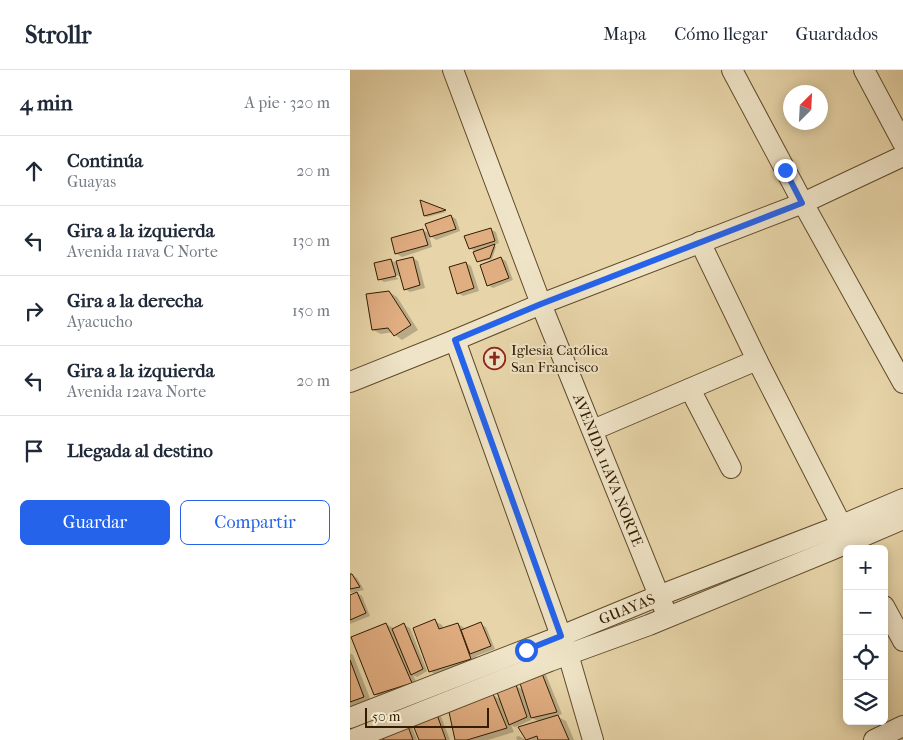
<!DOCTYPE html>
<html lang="es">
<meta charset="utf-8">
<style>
body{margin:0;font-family:"IM FELL French Canon",serif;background:#f6f6f7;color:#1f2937}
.controls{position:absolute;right:15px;bottom:15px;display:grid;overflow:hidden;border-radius:8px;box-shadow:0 2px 12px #0003}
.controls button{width:45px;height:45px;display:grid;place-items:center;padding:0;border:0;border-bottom:1px solid #e0e1e3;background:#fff;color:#1f2937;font:25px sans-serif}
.compass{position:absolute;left:433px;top:15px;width:45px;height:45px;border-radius:50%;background:#fff;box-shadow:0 2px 12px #0003;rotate:24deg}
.scale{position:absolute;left:15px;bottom:12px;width:124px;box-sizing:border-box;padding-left:5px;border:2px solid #331c00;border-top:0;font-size:14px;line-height:18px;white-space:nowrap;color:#331c00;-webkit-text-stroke:4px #efe4c7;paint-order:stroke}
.stop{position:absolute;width:15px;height:15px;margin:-11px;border:4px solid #2563eb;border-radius:50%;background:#fff}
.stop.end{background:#2563eb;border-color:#fff;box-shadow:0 1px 5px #0008}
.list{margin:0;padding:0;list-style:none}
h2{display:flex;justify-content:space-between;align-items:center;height:65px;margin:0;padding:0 20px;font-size:21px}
h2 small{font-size:16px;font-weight:400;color:#747a83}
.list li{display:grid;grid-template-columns:32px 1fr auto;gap:15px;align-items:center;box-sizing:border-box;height:70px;padding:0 20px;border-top:1px solid #e0e1e3}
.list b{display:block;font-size:19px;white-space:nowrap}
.list p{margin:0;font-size:16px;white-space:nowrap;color:#747a83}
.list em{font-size:16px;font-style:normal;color:#747a83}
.actions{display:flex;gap:10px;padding:15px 20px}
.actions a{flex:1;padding:11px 0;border:1px solid #2563eb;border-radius:8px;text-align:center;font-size:18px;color:#2563eb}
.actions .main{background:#2563eb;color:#fff}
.icon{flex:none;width:28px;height:28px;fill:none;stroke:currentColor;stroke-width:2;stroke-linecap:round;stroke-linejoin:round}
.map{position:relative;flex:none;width:553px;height:670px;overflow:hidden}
header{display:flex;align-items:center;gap:30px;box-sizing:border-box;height:70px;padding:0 25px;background:#fff;border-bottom:1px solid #e0e1e3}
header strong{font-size:24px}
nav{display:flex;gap:28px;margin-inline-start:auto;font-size:18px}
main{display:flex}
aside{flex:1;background:#fff}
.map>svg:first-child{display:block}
.shadow{fill:#0003}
.building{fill:#e1ae82;stroke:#331c00}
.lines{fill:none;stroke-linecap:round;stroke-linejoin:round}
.minor-casing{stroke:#604a2a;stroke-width:22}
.minor{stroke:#efe4c7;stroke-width:20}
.route{stroke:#2563eb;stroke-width:6}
.labels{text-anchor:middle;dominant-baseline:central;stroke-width:4;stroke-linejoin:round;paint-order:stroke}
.poi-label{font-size:15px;fill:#331c00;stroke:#efe4c7;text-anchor:start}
.street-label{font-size:15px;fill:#331c00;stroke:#efe4c7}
</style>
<header>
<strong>Strollr</strong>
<nav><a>Mapa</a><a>Cómo llegar</a><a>Guardados</a></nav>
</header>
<main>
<aside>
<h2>4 min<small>A pie · 320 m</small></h2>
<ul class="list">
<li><svg class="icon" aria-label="ahead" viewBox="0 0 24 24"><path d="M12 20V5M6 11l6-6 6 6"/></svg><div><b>Continúa</b><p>Guayas</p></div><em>20 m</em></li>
<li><svg class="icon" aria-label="left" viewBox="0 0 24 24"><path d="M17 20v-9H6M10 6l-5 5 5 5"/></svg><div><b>Gira a la izquierda</b><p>Avenida 11ava C Norte</p></div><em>130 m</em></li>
<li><svg class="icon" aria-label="right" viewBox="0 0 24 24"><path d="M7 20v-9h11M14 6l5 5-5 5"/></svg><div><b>Gira a la derecha</b><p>Ayacucho</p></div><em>150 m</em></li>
<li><svg class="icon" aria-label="left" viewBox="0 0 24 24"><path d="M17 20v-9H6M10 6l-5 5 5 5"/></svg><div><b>Gira a la izquierda</b><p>Avenida 12ava Norte</p></div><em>20 m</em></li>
<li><svg class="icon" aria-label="arrive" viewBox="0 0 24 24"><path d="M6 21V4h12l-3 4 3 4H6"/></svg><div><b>Llegada al destino</b></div></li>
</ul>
<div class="actions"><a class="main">Guardar</a><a>Compartir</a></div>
</aside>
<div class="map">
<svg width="553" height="670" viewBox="0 0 553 670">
<rect width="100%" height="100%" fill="#e7d5a9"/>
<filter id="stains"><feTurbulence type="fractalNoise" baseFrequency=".004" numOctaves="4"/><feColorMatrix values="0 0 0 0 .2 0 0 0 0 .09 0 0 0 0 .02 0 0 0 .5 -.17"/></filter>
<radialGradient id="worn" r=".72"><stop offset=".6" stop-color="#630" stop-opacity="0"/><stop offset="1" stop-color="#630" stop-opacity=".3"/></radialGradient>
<g class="shadow">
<path d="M72,132L96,142L77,147L75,146Z"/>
<path d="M101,146L106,149L110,161L86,170L79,165L82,177L52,187L47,184L73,160L80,164Z"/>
<path d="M140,159L146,162L149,173L144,175L146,177L142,189L130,192L128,191L126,182L120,178Z"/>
<path d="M63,188L68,191L75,218L60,222L55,219L52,208L42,202L40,204L49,209L34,212L29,209L41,190L48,194Z"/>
<path d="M151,188L156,191L163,210L143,218L138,215Z"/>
<path d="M116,193L121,196L129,221L113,226L108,223Z"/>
<path d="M39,222L47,227L68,260L52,270L45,265L43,262L31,264L23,260Z"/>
<path d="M2,505L7,508L14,520L0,523V506Z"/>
<path d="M7,523L12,526L20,546L0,554V526Z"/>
<path d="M85,551L92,555L94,559L108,554L116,559L130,554L136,557L145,579L126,586L128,593L88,606L80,601Z"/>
<path d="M36,554L45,559L54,555L60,558L77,601L67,607L63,605L69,618L33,629L25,624Z"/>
<path d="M0,583L3,585L21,631L0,639Z"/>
<path d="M191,602L196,605L212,644L207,646L216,651L224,670H177L170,658L190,652L180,647L181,650L165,657L161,655L164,662L138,670H106L143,625L151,630L166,616L173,620Z"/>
<path d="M90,644L100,670H70L63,651Z"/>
<path d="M61,655L67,670H34Z"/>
<path d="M169,666L176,670H167L166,667Z"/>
</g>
<g class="building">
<path d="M70,130L96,140L74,146Z"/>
<path d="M101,145L106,159L80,167L75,154Z"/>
<path d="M141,158L145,171L119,179L114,166Z"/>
<path d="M73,159L78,175L45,184L41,168Z"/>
<path d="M145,174L140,188L127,192L123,182Z"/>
<path d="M63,187L70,215L54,220L46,191Z"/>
<path d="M151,187L159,208L137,216L130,195Z"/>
<path d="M41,189L46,206L28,210L24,193Z"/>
<path d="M116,192L124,218L107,224L99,197Z"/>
<path d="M39,221L61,255L44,266L38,258L22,260L16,224Z"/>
<path d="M0,504H2L10,517L0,519Z"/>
<path d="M7,522L16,543L0,550V525Z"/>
<path d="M85,549L89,559L108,553L121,589L79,602L63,558Z"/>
<path d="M131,552L141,576L120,584L111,560Z"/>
<path d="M36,553L62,613L24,625L1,567Z"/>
<path d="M54,553L73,599L61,605L42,559Z"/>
<path d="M0,590L14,627L0,632Z"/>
<path d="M191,601L207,642L181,648L169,610Z"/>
<path d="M166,615L177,647L159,655L147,622Z"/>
<path d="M143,624L157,658L117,670H105L99,642Z"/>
<path d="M85,639L96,670H69L61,650Z"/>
<path d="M208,645L219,670H188L187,666L176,670L168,657Z"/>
<path d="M56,651L63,670H33L29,661Z"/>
</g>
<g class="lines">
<defs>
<g id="minor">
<path d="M103,0L191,234L314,538"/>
<path d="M382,0L453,133L553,313"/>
<path d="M514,0L553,73"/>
<path d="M350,172L407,290L497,466"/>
<path d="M105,270L211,566L218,584L243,670"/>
<path d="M0,312L105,270L191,234L453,133L553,86"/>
<path d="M340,319L381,398"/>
<path d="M243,360L407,290"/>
<path d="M534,536L553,571"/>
<path d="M0,648L211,566L308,526L492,455L553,429"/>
<path d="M1,670L200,591L299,555L481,480L553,449"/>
<path d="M524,670L553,656"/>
</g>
</defs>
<use href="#minor" class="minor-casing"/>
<use href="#minor" class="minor"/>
</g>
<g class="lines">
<path class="route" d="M176,580L211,566L105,270L191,234L452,133L435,100"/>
</g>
<defs>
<symbol id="church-ring" viewBox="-11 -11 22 22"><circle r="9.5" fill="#efe4c7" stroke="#8f2418" stroke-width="1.5"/><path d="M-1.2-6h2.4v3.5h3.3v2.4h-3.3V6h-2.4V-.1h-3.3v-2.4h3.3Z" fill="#8f2418"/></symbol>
</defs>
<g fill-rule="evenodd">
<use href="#church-ring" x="132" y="276" width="25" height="25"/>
</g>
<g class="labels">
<g class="poi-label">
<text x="161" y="280">Iglesia Católica<tspan x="161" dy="17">San Francisco</tspan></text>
</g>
<g class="street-label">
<text transform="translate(258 400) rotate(68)">AVENIDA 11AVA NORTE</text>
<text transform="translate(277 539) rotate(-22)">GUAYAS</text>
</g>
</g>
<rect width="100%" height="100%" filter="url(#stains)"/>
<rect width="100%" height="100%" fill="url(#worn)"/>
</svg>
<div class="controls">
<button>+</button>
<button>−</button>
<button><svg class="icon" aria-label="locate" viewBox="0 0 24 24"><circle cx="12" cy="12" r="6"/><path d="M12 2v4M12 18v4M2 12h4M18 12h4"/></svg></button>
<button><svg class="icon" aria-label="layers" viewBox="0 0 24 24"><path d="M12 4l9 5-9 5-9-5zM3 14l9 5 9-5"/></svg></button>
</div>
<svg class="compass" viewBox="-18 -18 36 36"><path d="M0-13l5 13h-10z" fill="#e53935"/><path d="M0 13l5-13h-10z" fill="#747a83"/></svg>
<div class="scale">50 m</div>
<div class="stop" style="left:176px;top:580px"></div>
<div class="stop end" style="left:435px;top:100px"></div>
</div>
</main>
